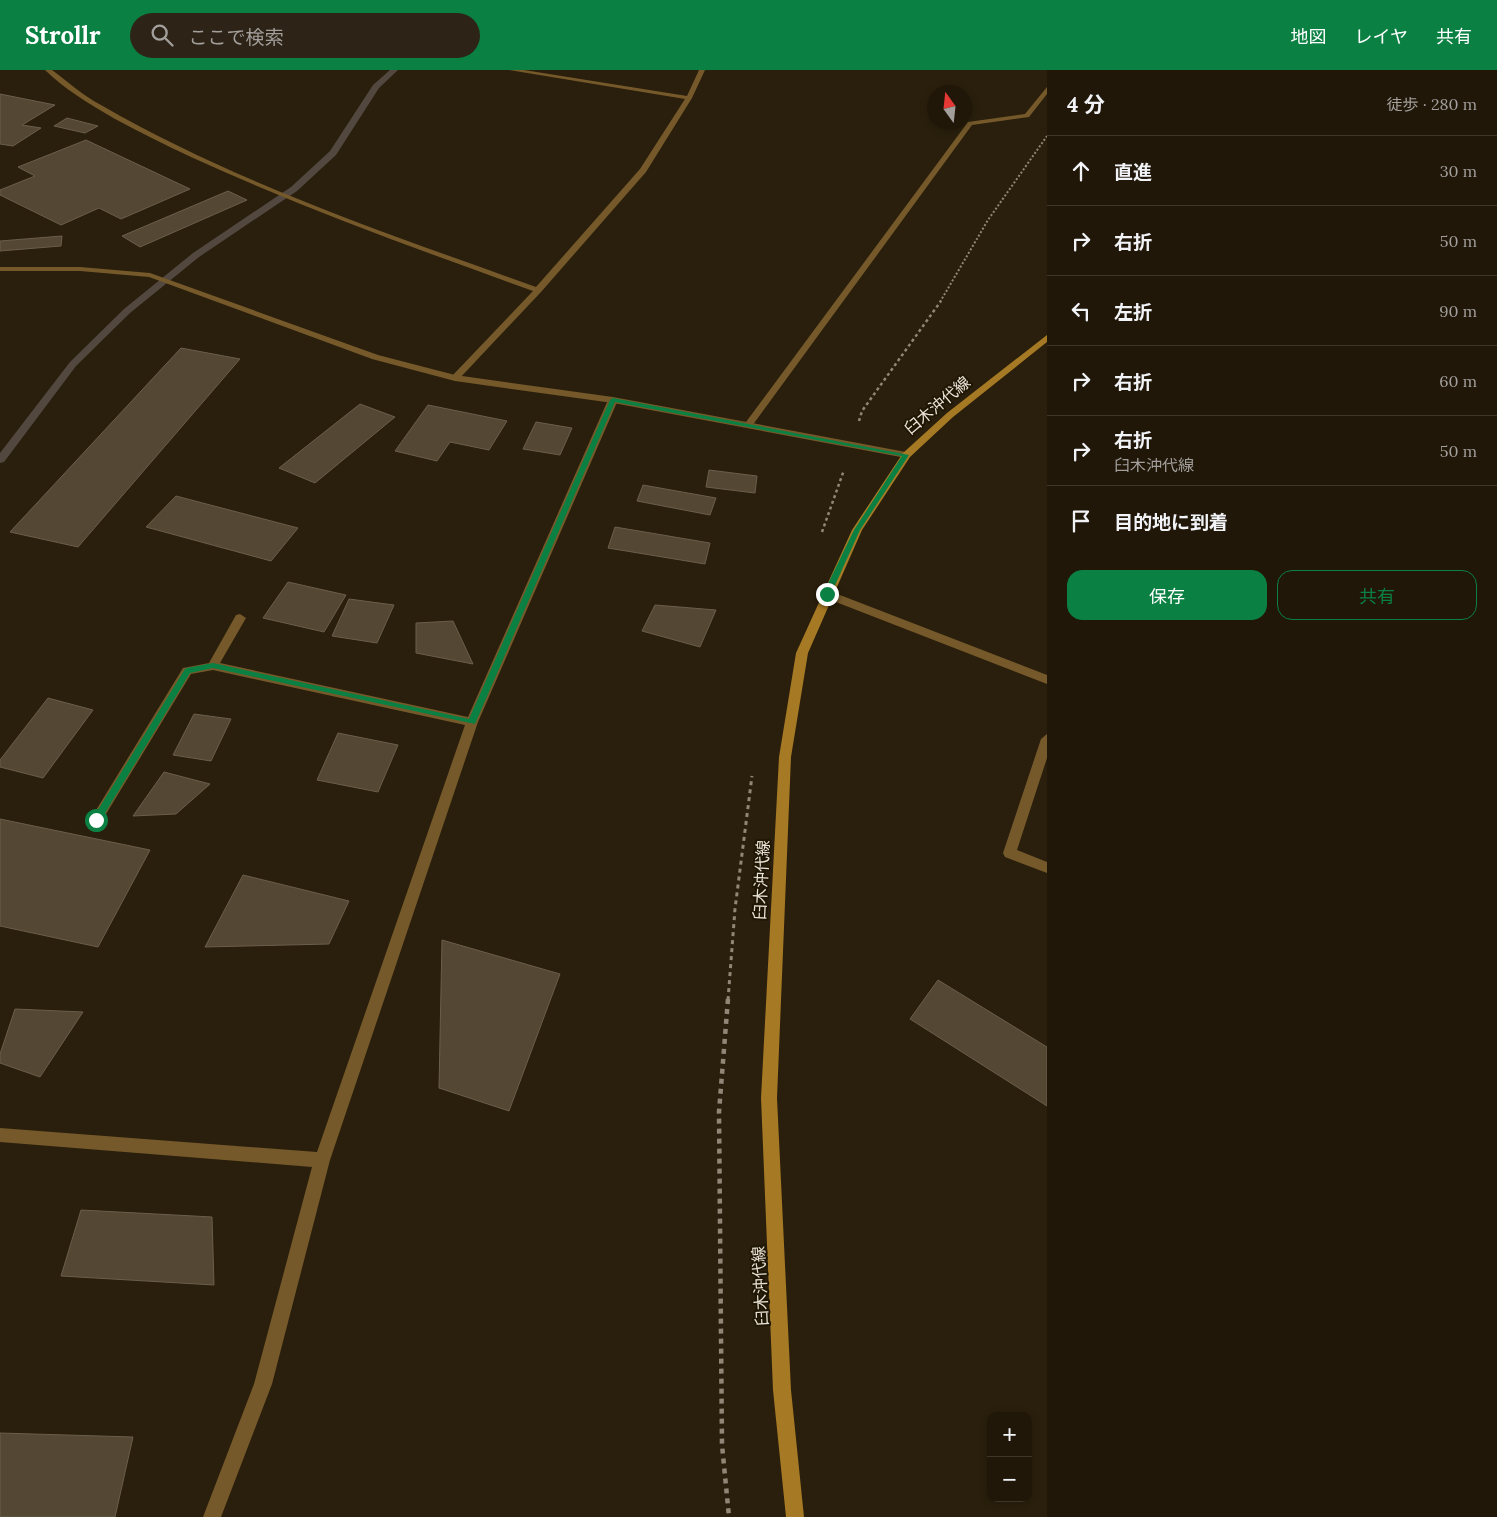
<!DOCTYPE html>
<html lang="ja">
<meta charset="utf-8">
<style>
body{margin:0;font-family:Lora,"Noto Sans JP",serif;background:#2d2417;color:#f1f3f6}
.controls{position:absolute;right:15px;bottom:15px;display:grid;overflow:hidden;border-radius:10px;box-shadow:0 2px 8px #0003}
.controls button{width:45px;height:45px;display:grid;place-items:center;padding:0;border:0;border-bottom:1px solid #3d362a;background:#201709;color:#f1f3f6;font:25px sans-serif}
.compass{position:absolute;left:927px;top:15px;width:45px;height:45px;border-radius:50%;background:#201709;box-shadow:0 2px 8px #0003;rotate:345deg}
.stop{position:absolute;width:15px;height:15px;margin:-11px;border:4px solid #0b8043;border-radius:50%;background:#fff}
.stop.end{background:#0b8043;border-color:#fff;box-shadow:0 1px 5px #0008}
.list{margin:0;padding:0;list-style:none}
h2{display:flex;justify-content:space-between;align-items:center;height:65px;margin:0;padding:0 20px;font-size:21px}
h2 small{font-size:16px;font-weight:400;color:#a29f9c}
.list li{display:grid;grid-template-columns:32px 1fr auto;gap:15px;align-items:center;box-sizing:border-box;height:70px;padding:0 20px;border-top:1px solid #3d362a}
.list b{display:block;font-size:19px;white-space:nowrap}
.list p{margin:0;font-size:16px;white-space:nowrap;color:#a29f9c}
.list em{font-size:16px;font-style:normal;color:#a29f9c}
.actions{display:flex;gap:10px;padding:15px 20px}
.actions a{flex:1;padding:11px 0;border:1px solid #0b8043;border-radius:15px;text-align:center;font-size:18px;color:#0b8043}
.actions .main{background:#0b8043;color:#fff}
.icon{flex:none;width:28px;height:28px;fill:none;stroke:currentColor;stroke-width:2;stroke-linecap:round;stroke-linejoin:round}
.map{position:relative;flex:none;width:1047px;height:1447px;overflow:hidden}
header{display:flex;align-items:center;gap:30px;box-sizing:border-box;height:70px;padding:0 25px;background:#0b8043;color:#fff}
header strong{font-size:24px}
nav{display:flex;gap:28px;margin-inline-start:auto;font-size:18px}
.search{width:350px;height:45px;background:#2d2417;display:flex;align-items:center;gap:12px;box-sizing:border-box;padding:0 18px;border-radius:28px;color:#a29f9c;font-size:19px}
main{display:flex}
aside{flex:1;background:#201709}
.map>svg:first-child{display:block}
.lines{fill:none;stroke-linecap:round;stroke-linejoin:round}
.stream{fill:#524840;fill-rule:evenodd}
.building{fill:#544834;stroke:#6b5e4a}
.path-far3{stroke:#908778;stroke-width:2;stroke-dasharray:2 2;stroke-linecap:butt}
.path-far2{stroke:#908778;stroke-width:2.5;stroke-dasharray:3 3;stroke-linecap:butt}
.path-far1{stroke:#908778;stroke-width:3;stroke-dasharray:4 4;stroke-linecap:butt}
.path{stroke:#908778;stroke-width:4.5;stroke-dasharray:5 5;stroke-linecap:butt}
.minor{fill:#75592a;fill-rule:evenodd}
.tertiary{fill:#75592a;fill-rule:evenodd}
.secondary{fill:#a67924;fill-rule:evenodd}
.route{fill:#0b8043}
.labels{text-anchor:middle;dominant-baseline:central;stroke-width:4;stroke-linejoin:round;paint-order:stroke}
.street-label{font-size:16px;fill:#eae3d7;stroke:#201604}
</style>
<header>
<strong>Strollr</strong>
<div class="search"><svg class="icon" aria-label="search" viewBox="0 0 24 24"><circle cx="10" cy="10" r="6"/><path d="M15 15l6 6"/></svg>ここで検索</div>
<nav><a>地図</a><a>レイヤ</a><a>共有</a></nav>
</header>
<main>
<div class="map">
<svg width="1047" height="1447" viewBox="0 0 1047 1447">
<rect width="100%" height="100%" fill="#2a1f0c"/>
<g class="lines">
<path class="stream" d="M390,0H398L379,18L336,85L297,121L199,187L130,243L76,296L4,392L0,393V383L70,292L124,239L193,183L291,117L330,81L373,15Z"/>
</g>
<g class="building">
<path d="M0,24L55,35L22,55L41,58L13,76L0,74Z"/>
<path d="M67,48L98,56L85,63L54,56Z"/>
<path d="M86,70L190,119L121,149L99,138L61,155L0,125V120L35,106L18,97Z"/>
<path d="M228,121L247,130L140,177L122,166Z"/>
<path d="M62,166L61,176L0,181V171Z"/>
<path d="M181,278L240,289L78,477L10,462Z"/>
<path d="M360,334L395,347L315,413L279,398Z"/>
<path d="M428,335L507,351L489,380L450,372L437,391L395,381Z"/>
<path d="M536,352L572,358L560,385L523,379Z"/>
<path d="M709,400L757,406L755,423L706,417Z"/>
<path d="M643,415L716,428L710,445L637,431Z"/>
<path d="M176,426L298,458L271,491L146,457Z"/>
<path d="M615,457L710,473L705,494L608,478Z"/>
<path d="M288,512L346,525L324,562L263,548Z"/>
<path d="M349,529L394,535L377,573L332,566Z"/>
<path d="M655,535L716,540L700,577L642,561Z"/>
<path d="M453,551L473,594L416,583V553Z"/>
<path d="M48,628L93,640L43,708L0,697V690Z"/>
<path d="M194,644L231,649L211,691L173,685Z"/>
<path d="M338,663L398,675L378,722L317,710Z"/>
<path d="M164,702L210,714L176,744L133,746Z"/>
<path d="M0,749L150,780L98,877L0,856Z"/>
<path d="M243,805L349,831L329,874L205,877Z"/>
<path d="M442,870L560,904L509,1041L439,1018Z"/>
<path d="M938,910L1047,977V1036L910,949Z"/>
<path d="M15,939L83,942L40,1007L0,993V984Z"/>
<path d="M81,1140L212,1147L214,1215L61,1206Z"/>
<path d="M0,1363L133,1367L115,1447H0Z"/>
</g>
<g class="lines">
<path class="path-far3" d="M940,232L988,150L1047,66"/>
<g class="path-far2">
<path d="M859,351L862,341L941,231"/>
<path d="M822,462L844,400"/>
</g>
<path class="path-far1" d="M728,930L735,839L752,706"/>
<path class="path" d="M728,929L719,1042L722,1375L729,1447"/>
<g class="minor">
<path d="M45,0H52C68,12 84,26 101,35C238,114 389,164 536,217L640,99L685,29L509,0H524L687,26L699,0H705L692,28L646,102L541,222L458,310L455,311L451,308L452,306L533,221C417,179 302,138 191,87C145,65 81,35 45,0Z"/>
<path d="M1047,17V24L1029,47L972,55L752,356H746V352L968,52L1025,44Z"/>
<path d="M613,327L618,330L478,652L330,1090L272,1314L221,1447H203L254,1314L312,1097L0,1072V1058L317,1082L465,655L213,600L191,604L100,754H92L90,750L183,598L209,593L236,545L240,544L246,548L220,593L468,647L608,330Z"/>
<path d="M827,520L1047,605V614L823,527L822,524L823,521Z"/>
<path d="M1047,664V688L1017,780L1047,792V803L1005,787L1003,783L1041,669Z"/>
</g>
<path class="tertiary" d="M0,197H80L150,203L378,285L455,305L613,327L906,382L911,385L906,388L613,333L455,311L372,289L149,207L80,201H0Z"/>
<path class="secondary" d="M1047,265V272L953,347L910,387L862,460L808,583L791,687L777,1028L791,1320L804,1447H786L773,1320L761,1028L779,687L796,583L852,460L903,383L947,343Z"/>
</g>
<path class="route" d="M613,328L909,385L860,460L831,524L827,526L823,524L854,460L902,386L615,332L475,654L213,598L190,603L99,753H93V748L185,599L187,598L213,593L469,649L610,330Z"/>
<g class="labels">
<g class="street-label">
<text transform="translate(937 335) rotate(-40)">臼木沖代線</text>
<text transform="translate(761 810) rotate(-87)">臼木沖代線</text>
<text transform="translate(760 1216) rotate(-93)">臼木沖代線</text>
</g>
</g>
</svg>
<div class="controls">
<button>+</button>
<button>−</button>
</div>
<svg class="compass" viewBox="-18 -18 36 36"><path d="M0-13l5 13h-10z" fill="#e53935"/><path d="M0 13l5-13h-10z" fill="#a29f9c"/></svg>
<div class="stop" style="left:96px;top:750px"></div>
<div class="stop end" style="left:827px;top:524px"></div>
</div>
<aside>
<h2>4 分<small>徒歩 · 280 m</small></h2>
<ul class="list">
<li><svg class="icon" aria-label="ahead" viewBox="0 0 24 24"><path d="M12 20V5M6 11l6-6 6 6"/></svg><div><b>直進</b></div><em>30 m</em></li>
<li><svg class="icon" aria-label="right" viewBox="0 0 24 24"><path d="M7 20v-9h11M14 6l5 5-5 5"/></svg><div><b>右折</b></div><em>50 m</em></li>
<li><svg class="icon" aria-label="left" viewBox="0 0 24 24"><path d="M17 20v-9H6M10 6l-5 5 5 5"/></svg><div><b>左折</b></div><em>90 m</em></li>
<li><svg class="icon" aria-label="right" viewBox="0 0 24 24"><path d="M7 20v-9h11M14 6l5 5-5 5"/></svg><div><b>右折</b></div><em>60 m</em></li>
<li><svg class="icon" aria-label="right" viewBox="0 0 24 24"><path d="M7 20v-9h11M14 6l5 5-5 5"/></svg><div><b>右折</b><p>臼木沖代線</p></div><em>50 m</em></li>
<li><svg class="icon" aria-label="arrive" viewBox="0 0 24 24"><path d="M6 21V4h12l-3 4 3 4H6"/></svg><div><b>目的地に到着</b></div></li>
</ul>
<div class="actions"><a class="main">保存</a><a>共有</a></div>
</aside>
</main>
